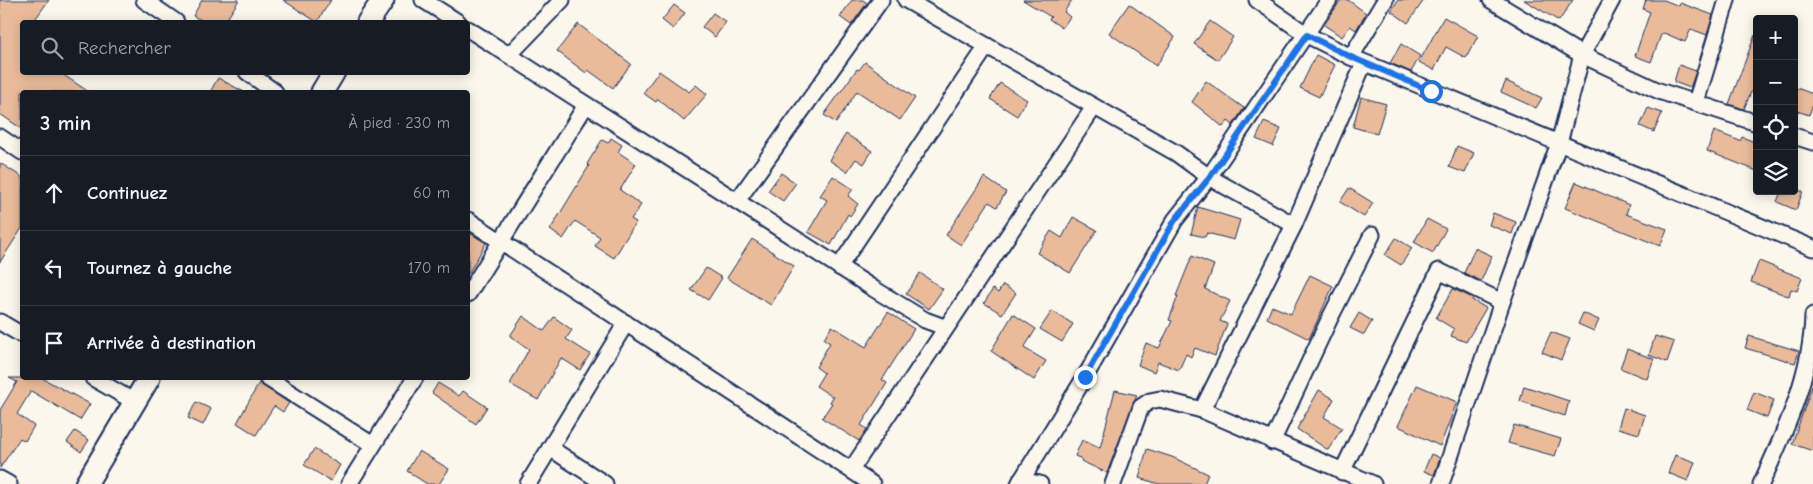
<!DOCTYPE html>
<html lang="fr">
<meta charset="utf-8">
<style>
body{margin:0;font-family:"Comic Neue",sans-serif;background:#242831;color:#f1f3f6}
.controls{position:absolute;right:15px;top:15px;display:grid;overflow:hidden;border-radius:5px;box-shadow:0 2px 12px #0003}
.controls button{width:45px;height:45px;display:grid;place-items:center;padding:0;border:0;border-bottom:1px solid #363941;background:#171b24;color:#f1f3f6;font:25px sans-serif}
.stop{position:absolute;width:15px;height:15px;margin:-11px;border:4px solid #1a73e8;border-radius:50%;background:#fff}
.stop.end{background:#1a73e8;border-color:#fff;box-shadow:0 1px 5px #0008}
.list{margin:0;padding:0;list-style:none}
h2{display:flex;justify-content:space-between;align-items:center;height:65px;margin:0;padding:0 20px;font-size:21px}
h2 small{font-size:16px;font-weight:400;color:#9ea1a6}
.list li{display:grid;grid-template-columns:32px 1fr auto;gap:15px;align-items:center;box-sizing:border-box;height:75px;padding:0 20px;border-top:1px solid #363941}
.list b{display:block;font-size:19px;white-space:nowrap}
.list em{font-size:16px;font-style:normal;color:#9ea1a6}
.icon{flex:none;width:28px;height:28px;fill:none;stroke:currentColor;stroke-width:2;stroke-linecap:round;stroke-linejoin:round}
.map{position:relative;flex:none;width:1813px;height:484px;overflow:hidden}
.search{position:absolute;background:#171b24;box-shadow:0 2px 12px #0003;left:20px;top:20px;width:450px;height:55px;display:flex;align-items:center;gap:12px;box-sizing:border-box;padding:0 18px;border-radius:5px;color:#9ea1a6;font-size:19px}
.panel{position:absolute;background:#171b24;box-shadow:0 2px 12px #0003;left:20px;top:90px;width:450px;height:290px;border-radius:5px}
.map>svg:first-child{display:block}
.building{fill:#eabb9b;stroke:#1b2f5e}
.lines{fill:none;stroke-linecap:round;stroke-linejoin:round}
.street-casing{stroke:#1b2f5e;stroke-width:19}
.secondary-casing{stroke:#1b2f5e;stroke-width:25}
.street{stroke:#fbf7ec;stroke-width:15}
.secondary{stroke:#fbf7ec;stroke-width:21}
.route{stroke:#1a73e8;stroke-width:6}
</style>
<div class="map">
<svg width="1813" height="484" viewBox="0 0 1813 484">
<rect width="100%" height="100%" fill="#fbf7ec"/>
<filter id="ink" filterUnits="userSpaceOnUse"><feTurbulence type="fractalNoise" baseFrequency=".02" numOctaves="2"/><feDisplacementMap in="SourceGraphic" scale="10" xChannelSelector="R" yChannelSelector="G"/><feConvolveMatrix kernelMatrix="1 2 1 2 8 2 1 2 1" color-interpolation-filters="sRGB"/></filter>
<g filter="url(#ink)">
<g class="building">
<path d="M0,0H49L33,22H22V72H59L89,92H22V129L0,114Z"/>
<path d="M202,0H239L225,22H205L193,16Z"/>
<path d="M283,0H331L317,22Z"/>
<path d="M852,0H863L867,3L851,25L840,17Z"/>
<path d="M1023,0H1072L1064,12L1070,17L1062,28L1049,19L1051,17Z"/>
<path d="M1341,0H1348L1366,13L1356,30L1350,26L1342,37L1324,25Z"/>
<path d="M1398,0H1424L1408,23L1391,11Z"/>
<path d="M1524,0H1573L1559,21Z"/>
<path d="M1646,0H1664L1679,6L1680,3L1713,15L1707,35L1691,29L1685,42L1664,33L1661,35L1651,62L1635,56L1650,12L1643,9Z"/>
<path d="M1129,4L1175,37L1156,66L1109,33Z"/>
<path d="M674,5L685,13L673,29L662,20Z"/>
<path d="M713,13L726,22L715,37L702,27Z"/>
<path d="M1444,17L1478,36L1466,58L1446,47L1434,70L1419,62Z"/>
<path d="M1210,21L1233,37L1218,60L1194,44Z"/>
<path d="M578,24L631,64L613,88L588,70L586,73L557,51Z"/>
<path d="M1755,35L1757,94L1751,92L1744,109L1729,104Z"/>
<path d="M1401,44L1420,56L1411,72L1390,63Z"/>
<path d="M1316,55L1335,65L1319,97L1300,88Z"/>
<path d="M865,62L915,98L900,120L857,91L836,123L824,115L857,69L859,70Z"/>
<path d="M1679,65L1696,71L1690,88L1674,82Z"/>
<path d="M659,71L689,92L696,85L707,94L684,121L658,99L656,102L643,93Z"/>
<path d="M218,78L244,92H210Z"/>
<path d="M1206,81L1244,108L1233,125L1228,121L1223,127L1192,102Z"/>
<path d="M1506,81L1542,98L1536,108L1501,92Z"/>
<path d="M1000,83L1027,100L1017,116L990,99Z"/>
<path d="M1794,87L1813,94V104L1809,115L1794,110Z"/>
<path d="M1361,97L1386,104L1377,134L1353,127Z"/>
<path d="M1648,108L1662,113L1654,132L1640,126Z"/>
<path d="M1264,122L1281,129L1273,146L1256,139Z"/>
<path d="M1714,131L1740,141L1742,137L1757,143V171L1707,151Z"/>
<path d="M846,134L872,151L864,164L856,159L847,172L829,160Z"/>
<path d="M611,138L622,145L618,152L636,164L620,190L641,205L631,219L636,222L614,258L595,246L600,237L575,221L563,239L550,230L589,166L587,164L602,140L608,143Z"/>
<path d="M1457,146L1474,153L1465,173L1449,167Z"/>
<path d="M0,163L22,177V228L0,262Z"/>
<path d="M781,173L796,183L783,201L768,191Z"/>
<path d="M833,176L853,189L848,196L858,204L850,216L848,214L831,245L808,232L827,200L820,196Z"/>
<path d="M984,177L1006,192L997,207L989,202L961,245L946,235Z"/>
<path d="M1576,182L1629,205L1626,214L1667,229L1660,246L1565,208Z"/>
<path d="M1349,188L1373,203L1364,217L1340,202Z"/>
<path d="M1781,191H1803L1796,210L1777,202Z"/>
<path d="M1198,207L1240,220L1234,240L1207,233L1205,237L1191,234Z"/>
<path d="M1493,213L1516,222L1512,234L1489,225Z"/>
<path d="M1073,217L1097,230L1070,273L1037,253L1051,231L1062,238Z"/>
<path d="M1427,219L1446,229L1433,253L1414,242Z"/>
<path d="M468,232L486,243L468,274Z"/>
<path d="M1396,238L1412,248L1401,265L1385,255Z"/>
<path d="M752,239L794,266L771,305L727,278Z"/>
<path d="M1475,248L1492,256L1481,281L1464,273Z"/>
<path d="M1192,256L1214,265L1205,289L1230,301L1220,321L1227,324L1215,356L1195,348L1191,357L1186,354L1179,370L1158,362L1154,372L1138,365L1146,343L1159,348L1172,321L1169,320L1178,296H1176Z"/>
<path d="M1759,261L1802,278L1797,291L1791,289L1789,296L1785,295L1751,282Z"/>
<path d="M706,268L722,278L708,300L691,290Z"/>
<path d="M920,273L943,289L929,309L906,294Z"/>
<path d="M1310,275L1333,286L1309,339L1267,318L1272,306L1291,314Z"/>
<path d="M1003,285L1016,293L1002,314L984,303L993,289L998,293Z"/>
<path d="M1453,289L1473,298L1472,300L1486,308L1466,342L1451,336L1454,329L1436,318Z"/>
<path d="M1052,311L1073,324L1062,342L1040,329Z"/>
<path d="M888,312L914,329L882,380L887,383L861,425L867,429L859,441L822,418L832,403L830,402L833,397L816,386L824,373L816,367L830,343L824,339L832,326L866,347Z"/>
<path d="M1359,313L1372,321L1364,335L1350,328Z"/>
<path d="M1583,313L1599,320L1594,331L1578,324Z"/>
<path d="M1013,314L1036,329L1024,348L1046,361L1034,380L991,351Z"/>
<path d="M523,316L544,331L554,317L572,330L566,339L590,354L580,370L561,358L538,400L510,384L529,349L510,336Z"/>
<path d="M1551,332L1570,339L1561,360L1542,352Z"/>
<path d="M1655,336L1674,342L1667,362L1649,355Z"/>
<path d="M1749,336L1799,351L1795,363L1745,348Z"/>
<path d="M1627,349L1654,359L1647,379L1620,368Z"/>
<path d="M9,378H42L90,404L80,420L31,391L17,414L34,426L25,441L20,438L0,468V410L17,382Z"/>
<path d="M259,383L289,403L283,412L274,406L256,435L237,423Z"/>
<path d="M438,383L459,396L463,391L487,407L476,424L432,393Z"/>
<path d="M1417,385L1457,402L1440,446L1398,426Z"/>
<path d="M1524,386L1569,401L1565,416L1520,401Z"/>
<path d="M1812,386H1813V451L1792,444Z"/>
<path d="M1115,390L1137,395L1107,473L1081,461L1082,459L1075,456L1082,440L1100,448Z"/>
<path d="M1319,390L1334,399L1324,417L1342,428L1328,450L1297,429Z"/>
<path d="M1754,392L1774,400L1767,418L1747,410Z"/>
<path d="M196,402L211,409L203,425L188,418Z"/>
<path d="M1624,408L1645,415L1639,434L1618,428Z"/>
<path d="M1514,425L1561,439L1555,456L1508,443Z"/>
<path d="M75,431L89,440L81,452L67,442Z"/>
<path d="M314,449L340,465L331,481L304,465Z"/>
<path d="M1147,449L1172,457L1208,474L1204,484H1159L1139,478Z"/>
<path d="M419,451L449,469L439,484H427L407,471Z"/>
<path d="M1431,454L1440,458L1434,475L1424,471Z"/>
<path d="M1675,455L1695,462L1688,481L1668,473Z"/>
</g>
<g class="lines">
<defs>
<g id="street">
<path d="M144,0L176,22"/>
<path d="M423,0L458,22"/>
<path d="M906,0L1176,153L1209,177L1294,225"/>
<path d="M1257,0L1307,35L1351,57L1813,248"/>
<path d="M1491,0L1582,55L1659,91L1757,123"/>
<path d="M468,29L874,289L925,320L944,327"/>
<path d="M509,55L562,0"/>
<path d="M1351,57L1385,0"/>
<path d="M247,72L275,92"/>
<path d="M1696,102L1727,0"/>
<path d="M1794,136L1813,142"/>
<path d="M0,137L22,152"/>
<path d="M737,201L881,0"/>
<path d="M468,220L872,484"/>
<path d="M839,267L987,46"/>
<path d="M468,294L586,105"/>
<path d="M0,322L22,335"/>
<path d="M93,378L135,402"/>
<path d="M267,378L373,445"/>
<path d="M1202,410L1294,225L1364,63"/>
<path d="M1272,442L1329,320L1372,235"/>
<path d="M550,448L605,484"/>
<path d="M851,470L1094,107"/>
<path d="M1342,472L1439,271L1502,302"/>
<path d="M0,479L9,484"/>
<path d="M1021,480L1040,484"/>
<path d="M349,484L415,378"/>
<path d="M528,484L626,323"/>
<path d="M1019,484L1085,377L1175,220L1209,177L1329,0"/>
<path d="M1113,484L1141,407L1150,401L1160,399L1202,410L1373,484"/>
<path d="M1441,484L1502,302L1559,143L1582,55L1612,0"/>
<path d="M1761,484C1785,432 1812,373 1813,315"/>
</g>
<g id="secondary">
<path d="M368,22L383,0"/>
<path d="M322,92L334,72"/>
<path d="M86,484L149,378"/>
</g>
</defs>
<use href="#street" class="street-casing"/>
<use href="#secondary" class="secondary-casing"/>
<use href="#street" class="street"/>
<use href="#secondary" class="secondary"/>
</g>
</g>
<g class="lines" filter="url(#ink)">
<path class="route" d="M1085,377L1175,220L1210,177L1307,35L1351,57L1431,91"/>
</g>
</svg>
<div class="controls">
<button>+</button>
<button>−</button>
<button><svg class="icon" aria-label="locate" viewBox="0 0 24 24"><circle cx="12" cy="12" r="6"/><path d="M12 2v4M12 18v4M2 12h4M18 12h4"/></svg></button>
<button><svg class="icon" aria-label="layers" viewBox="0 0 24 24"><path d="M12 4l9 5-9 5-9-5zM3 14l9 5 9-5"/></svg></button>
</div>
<div class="stop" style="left:1431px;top:91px"></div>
<div class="stop end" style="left:1085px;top:377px"></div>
<div class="search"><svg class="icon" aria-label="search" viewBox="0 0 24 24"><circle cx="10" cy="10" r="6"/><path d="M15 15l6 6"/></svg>Rechercher</div>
<section class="panel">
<h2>3 min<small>À pied · 230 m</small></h2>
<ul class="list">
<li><svg class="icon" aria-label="ahead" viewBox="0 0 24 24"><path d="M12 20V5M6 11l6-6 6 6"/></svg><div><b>Continuez</b></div><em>60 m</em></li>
<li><svg class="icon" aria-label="left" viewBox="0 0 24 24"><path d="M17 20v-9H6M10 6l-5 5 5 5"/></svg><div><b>Tournez à gauche</b></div><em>170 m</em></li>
<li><svg class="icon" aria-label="arrive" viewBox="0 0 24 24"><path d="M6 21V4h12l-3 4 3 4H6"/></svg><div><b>Arrivée à destination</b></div></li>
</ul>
</section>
</div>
